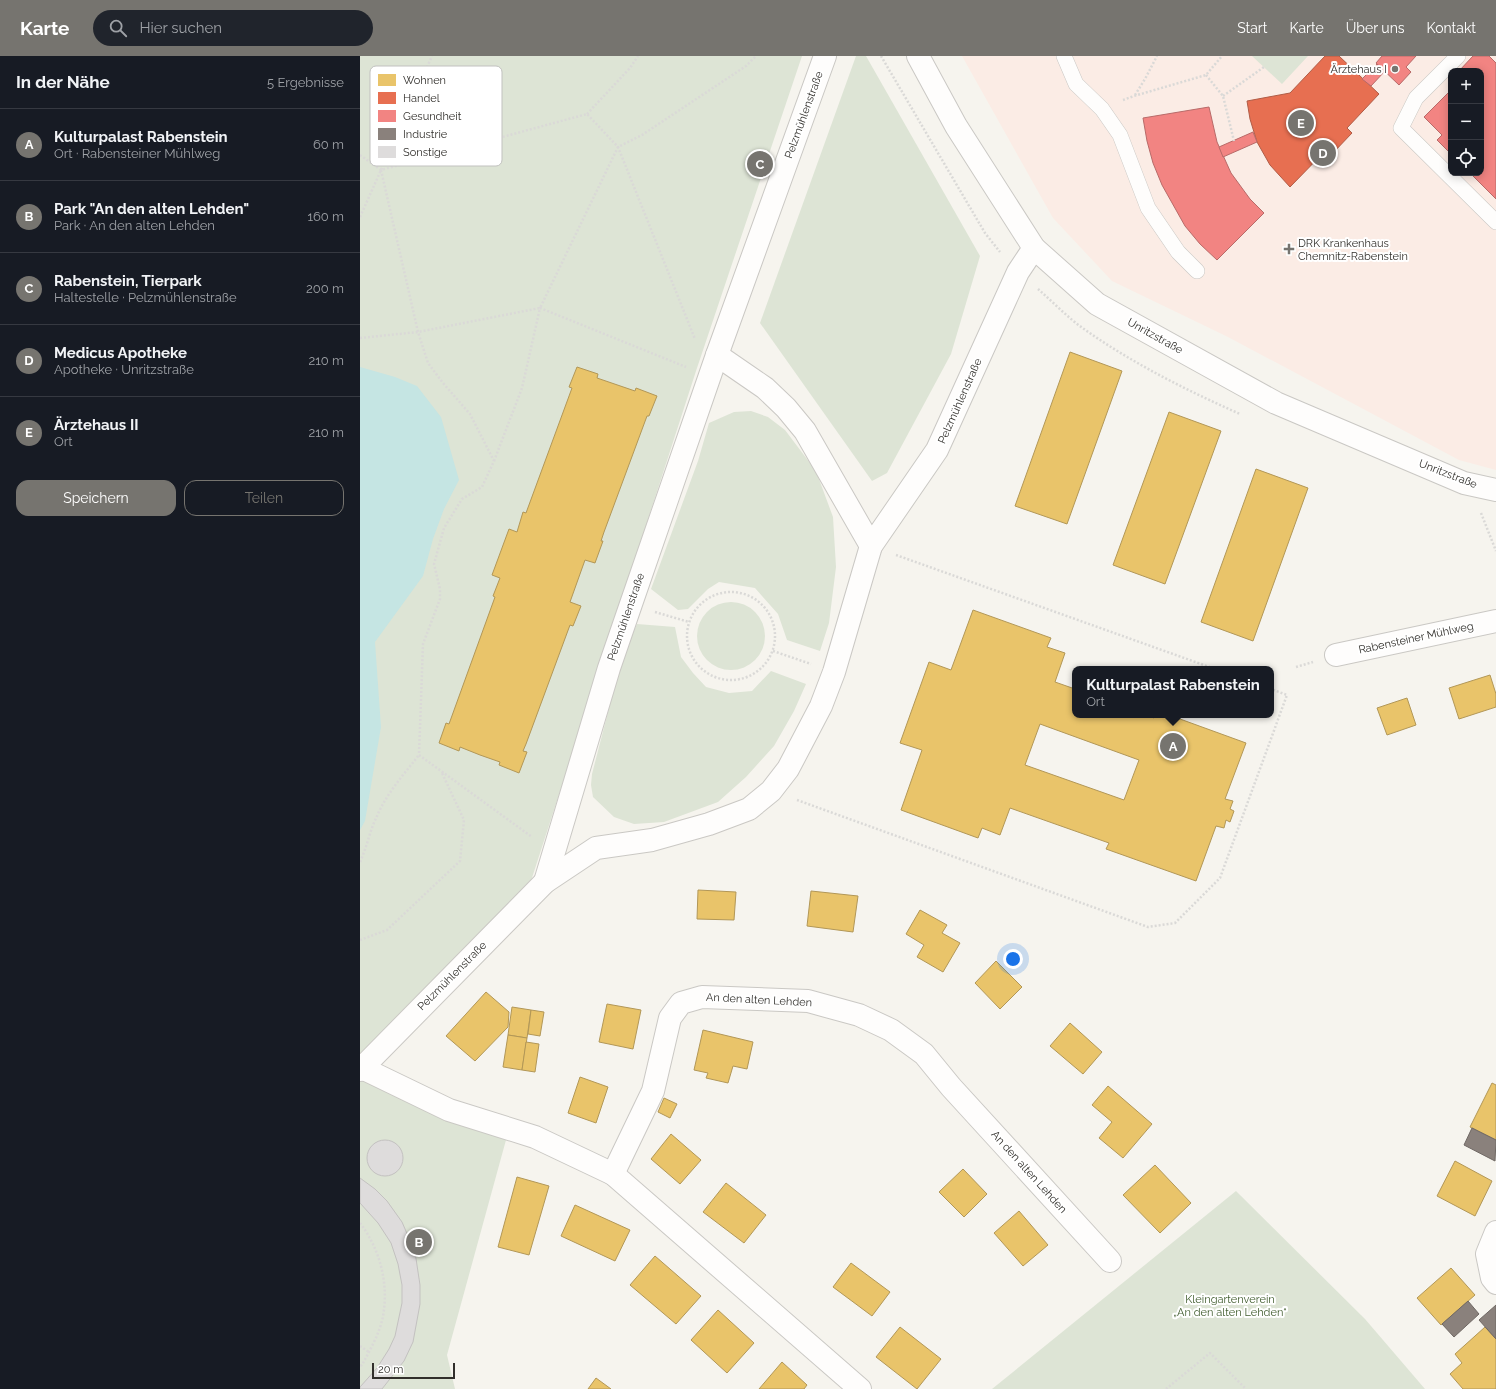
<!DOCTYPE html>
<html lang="de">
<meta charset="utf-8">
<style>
body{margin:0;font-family:Raleway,sans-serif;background:#20242c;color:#f1f3f6}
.controls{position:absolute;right:12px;top:12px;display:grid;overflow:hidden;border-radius:8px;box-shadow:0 2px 10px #0003}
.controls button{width:36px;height:36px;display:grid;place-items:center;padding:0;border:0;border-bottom:1px solid #363941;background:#171b24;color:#f1f3f6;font:20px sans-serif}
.scale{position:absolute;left:12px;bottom:10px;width:83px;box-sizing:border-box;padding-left:4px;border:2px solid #312f2b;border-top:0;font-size:11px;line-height:14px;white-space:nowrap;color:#312f2b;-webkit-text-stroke:3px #fff;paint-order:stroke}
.you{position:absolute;left:653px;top:903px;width:14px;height:14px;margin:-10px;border:3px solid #fff;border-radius:50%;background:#1a73e8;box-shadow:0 0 0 6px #1a73e833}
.badge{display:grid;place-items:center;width:26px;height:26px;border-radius:50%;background:#76746f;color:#fff;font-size:13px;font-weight:700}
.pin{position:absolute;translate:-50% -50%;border:2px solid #fff;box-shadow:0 1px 4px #0006}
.popup{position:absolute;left:712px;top:610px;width:202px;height:52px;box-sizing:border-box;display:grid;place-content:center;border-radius:8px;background:#171b24;filter:drop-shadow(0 1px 3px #0005);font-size:13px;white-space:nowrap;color:#9ea1a6}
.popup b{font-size:15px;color:#f1f3f6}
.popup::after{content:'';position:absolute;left:50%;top:100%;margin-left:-8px;border:8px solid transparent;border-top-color:#171b24}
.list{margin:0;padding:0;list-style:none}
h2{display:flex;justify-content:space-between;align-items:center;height:52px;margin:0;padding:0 16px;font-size:17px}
h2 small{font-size:13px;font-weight:400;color:#9ea1a6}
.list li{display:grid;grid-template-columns:26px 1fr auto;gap:12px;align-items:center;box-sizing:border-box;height:72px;padding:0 16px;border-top:1px solid #363941}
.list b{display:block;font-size:15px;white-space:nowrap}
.list p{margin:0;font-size:13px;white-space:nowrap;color:#9ea1a6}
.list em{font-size:13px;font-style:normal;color:#9ea1a6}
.actions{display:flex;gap:8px;padding:12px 16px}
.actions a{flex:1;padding:9px 0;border:1px solid #76746f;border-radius:12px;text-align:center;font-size:14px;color:#76746f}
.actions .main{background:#76746f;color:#fff}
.icon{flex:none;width:22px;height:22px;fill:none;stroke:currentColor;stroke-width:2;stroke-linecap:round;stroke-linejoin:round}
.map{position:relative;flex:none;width:1136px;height:1333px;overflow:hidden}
header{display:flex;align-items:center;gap:24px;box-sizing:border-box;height:56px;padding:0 20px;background:#76746f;color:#fff}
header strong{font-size:19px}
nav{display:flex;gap:22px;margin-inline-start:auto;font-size:14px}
.search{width:280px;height:36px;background:#20242c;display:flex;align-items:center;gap:10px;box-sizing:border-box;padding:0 14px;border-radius:22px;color:#9ea1a6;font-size:15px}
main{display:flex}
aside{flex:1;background:#171b24}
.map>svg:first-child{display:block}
.medical{fill:#fbece5;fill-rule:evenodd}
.green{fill:#dde4d5}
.water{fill:#c5e5e3}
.homes{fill:#e9c46a;stroke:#b29757;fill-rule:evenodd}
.shops{fill:#e76f51;stroke:#b05c46}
.health{fill:#f28482;stroke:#b86a68}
.industry{fill:#8a817c;stroke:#6f6864}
.building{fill:#dedcdc;stroke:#c3c1c0}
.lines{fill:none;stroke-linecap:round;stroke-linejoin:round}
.lane-casing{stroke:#cac8c4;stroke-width:16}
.street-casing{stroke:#cac8c4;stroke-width:24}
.secondary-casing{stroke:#cac8c4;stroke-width:24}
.path{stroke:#dad9d7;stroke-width:2.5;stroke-dasharray:2 2;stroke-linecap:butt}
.lane{stroke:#fefdfc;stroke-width:15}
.street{stroke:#fefdfc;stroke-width:22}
.secondary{stroke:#fefdfc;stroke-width:22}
.poi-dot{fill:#76746f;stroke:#fff;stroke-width:1.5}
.labels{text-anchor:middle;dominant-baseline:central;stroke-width:4;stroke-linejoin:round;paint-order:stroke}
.poi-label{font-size:11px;fill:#312f2b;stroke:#fff;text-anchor:end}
.street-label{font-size:11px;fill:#312f2b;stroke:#fff}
.park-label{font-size:11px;fill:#425e30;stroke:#fff}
.key{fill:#fff;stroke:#c1c1bf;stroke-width:1}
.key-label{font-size:11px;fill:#312f2b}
</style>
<header>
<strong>Karte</strong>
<div class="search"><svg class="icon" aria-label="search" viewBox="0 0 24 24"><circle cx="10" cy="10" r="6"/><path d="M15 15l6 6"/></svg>Hier suchen</div>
<nav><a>Start</a><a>Karte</a><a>Über uns</a><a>Kontakt</a></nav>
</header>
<main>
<aside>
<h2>In der Nähe<small>5 Ergebnisse</small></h2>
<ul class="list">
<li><span class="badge">A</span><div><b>Kulturpalast Rabenstein</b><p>Ort · Rabensteiner Mühlweg</p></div><em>60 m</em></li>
<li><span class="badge">B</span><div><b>Park &quot;An den alten Lehden&quot;</b><p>Park · An den alten Lehden</p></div><em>160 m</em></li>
<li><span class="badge">C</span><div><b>Rabenstein, Tierpark</b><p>Haltestelle · Pelzmühlenstraße</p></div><em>200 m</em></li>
<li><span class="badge">D</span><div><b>Medicus Apotheke</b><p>Apotheke · Unritzstraße</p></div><em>210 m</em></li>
<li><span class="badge">E</span><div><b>Ärztehaus II</b><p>Ort</p></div><em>210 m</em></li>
</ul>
<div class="actions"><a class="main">Speichern</a><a>Teilen</a></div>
</aside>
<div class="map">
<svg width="1136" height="1333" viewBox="0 0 1136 1333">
<rect width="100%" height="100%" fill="#f6f4ee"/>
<path class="medical" d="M602,0H1136V414L1099,404L868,281L752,225L693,162ZM1091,15H1121V117H1091Z"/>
<g class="green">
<path d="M0,0H442L336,315L170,828L0,1004Z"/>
<path d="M496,0H506L620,200L591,298L527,417L512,425L400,267Z"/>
<path d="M892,0H948L922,28Z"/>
<path d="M391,355L408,361L425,374L456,415L473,461L476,511L469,567L460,595L427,584L418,558L395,532L359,526L348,533L328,553L318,554L291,533L338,405L349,367L374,356Z"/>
<circle cx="371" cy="580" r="34"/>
<path d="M277,568L315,571L321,601L333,617L346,631L369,637L392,635L411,615L446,628L434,655L414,690L386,721L358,746L304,766L274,768L254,761L233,741L231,729L232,718L262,602Z"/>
<path d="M0,1014L149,1073L87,1299L95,1333H0Z"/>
<path d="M876,1135L1005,1263L1065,1333H632Z"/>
</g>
<path class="water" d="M0,311L35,321L57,330L81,361L99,424L84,453L73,483L63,520L15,586L21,671L5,765L0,774Z"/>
<g class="homes">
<path d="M710,296L762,315L707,468L655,450Z"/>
<path d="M217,311L238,318L237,322L275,335L276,332L297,340L289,360H287L244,476L241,485H243L235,507L225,504L210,546L221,550L213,570L210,569L166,688L163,695L167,696L159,717L139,709L140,706L120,699L100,691L99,695L79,687L86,667L89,668L135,541L133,540L140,522L132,519L149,473L157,476L163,456L166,457L212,332L209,331Z"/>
<path d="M809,356L861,375L805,528L753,509Z"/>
<path d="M896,413L948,432L893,585L841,566Z"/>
<path d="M613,554L691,582L687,591L705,597L695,626L715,633V659H787L794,662L795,659H809L886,687L865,743L873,745L870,753L874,755L870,766L866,764L864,772L856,770L836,825L746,793L749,787L650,752L640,779L622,772L618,782L541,754L562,694L540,687L569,606L591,614ZM680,668L779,704L764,744L665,709Z"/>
<path d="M1130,619L1136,638V651L1099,663L1089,632Z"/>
<path d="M1047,642L1056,669L1027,679L1017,652Z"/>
<path d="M338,834L376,836L374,864L337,863Z"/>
<path d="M451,835L498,840L493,876L447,870Z"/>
<path d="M560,854L587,869L582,877L600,887L583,916L557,901L564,889L546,878Z"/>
<path d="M636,905L662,931L640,953L615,927Z"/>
<path d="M126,936L149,956L148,971L115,1005L86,980Z"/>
<path d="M247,948L281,954L273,993L239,986Z"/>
<path d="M152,951L171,954L167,982L148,979Z"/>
<path d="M171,954L184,956L180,980L168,978Z"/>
<path d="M710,967L742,996L723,1018L690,990Z"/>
<path d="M343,974L393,986L387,1013L373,1010L368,1027L346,1022L348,1017L334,1014Z"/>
<path d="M148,979L167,982L162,1014L143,1011Z"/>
<path d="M166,986L179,988L175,1016L162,1014Z"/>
<path d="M220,1021L248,1031L236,1067L208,1057Z"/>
<path d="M1132,1027L1136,1029V1084L1110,1071Z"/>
<path d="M748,1030L792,1068L763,1102L739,1082L752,1066L732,1049Z"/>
<path d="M304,1042L317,1048L310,1062L298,1056Z"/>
<path d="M311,1078L341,1104L320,1128L291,1103Z"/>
<path d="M1095,1105L1132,1125L1115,1160L1077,1140Z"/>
<path d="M795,1109L831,1147L800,1177L763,1139Z"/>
<path d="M603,1113L627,1138L604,1161L579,1136Z"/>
<path d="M157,1121L189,1130L169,1199L138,1191Z"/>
<path d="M366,1127L406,1159L384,1187L343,1156Z"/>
<path d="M215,1149L270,1174L255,1205L201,1180Z"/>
<path d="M659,1155L688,1189L663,1210L634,1177Z"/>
<path d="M295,1200L341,1240L316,1268L270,1229Z"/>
<path d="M491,1207L530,1236L512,1260L473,1231Z"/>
<path d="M1091,1212L1115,1239L1081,1269L1057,1242Z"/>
<path d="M358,1254L394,1287L367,1317L331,1284Z"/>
<path d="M540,1271L581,1303L557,1333L516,1301Z"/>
<path d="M1125,1271L1136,1283V1333H1103L1090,1318L1102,1307L1095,1298Z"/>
<path d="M422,1306L447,1329L444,1333H399Z"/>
<path d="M236,1322L251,1333H228Z"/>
</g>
<path class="shops" d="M965,0H979L1019,38L987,72L992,77L972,98L967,93L930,131L910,109L897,86L890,63L887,45L930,37Z"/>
<g class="health">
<path d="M1022,0H1056L1046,11L1051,16L1039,29L1016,7Z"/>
<path d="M1113,0H1129L1136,7V143L1110,117H1121V15H1099Z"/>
<path d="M1017,8L1025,15L1011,30L1002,23Z"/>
<path d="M1091,34V98L1077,84L1082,79L1064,61Z"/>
<path d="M849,51L857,86L871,117L890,143L904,157L857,204L840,188L825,170L802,129L793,107L787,85L783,62Z"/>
<path d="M893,76L897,86L863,101L859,91Z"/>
</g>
<g class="industry">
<path d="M1112,1072L1136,1084L1135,1105L1104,1089Z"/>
<path d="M1108,1245L1119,1258L1094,1281L1082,1268Z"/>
<path d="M1136,1249V1283L1119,1264Z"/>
</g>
<g class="building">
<circle cx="25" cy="1102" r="18"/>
<path d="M0,1122L15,1133L27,1145L42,1166L55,1196L60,1229V1248L53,1286L44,1305L22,1333H0V1331L17,1312L29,1293L35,1280L42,1247V1229L38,1208L31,1187L18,1167L0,1147Z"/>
</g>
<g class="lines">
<defs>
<g id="lane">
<path d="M704,0L716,28L742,53L760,79L788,152L818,196L837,215"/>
<path d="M1098,0L1056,42L1041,72L1136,166"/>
</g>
<g id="street">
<path d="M357,299L405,332L426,352L445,375L511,490"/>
<path d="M976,599L1136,565"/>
<path d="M185,826L249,612L271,548L357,299L465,0"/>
<path d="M2,1012L89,1054L175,1081L253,1118L500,1333"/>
<path d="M0,1014L185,826L236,792L292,784L349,768L389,753L411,735L428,713L461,650L474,616L511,490L577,394L658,216L674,192"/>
<path d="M253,1118L293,1035L310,962L321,947L342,941L448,945L499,959L531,974L564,998L591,1031L750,1205"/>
<path d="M1136,1176L1127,1198L1132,1222L1136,1227"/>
</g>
<path id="secondary" d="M558,0L596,70L674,192L737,248L916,347L1104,427L1136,434"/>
</defs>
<use href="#lane" class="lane-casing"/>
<use href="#street" class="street-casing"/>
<use href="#secondary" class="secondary-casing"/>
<g class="path">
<path d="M521,0L625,177L640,196"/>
<path d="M846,19L863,40L874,85"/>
<path d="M775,39L785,23L797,0"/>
<path d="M863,40L904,11"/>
<path d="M763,44L774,40L846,19L862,0"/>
<path d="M227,58L270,12L278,0"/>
<path d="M0,99L21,114L227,58L258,91L335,283"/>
<path d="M21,114L58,276L68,307L83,327L110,358L134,405L122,431L102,443L84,472L74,508L80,533V543L63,588L59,699L172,781"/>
<path d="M0,161L72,0"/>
<path d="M678,233C693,246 708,262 724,273C772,307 826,334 880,358"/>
<path d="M0,282L58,276L180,252L258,91L282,79L386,10L396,0"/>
<path d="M134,405L162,332L180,252L326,311"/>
<path d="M1121,457L1136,495"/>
<path d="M536,499L855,613"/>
<circle cx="371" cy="580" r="44"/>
<path d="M295,556L329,566"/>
<path d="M413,595L451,608"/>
<path d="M936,611L953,606"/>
<path d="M437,744L788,871L815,867L860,822L927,639L911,633"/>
<path d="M0,806C7,791 10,774 17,760C27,737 44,718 59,699"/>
<path d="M0,884L27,874L100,805L104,764L82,717"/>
<path d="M0,1167C20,1193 29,1228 23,1260C20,1277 10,1294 2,1309L0,1310"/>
<path d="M0,1290L9,1296"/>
<path d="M806,1333L850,1297L886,1333"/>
</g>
<use href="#lane" class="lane"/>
<use href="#street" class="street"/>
<use href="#secondary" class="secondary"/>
</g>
<g class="poi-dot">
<circle cx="1035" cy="13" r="4"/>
<path d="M927 187h4v4h4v4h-4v4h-4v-4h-4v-4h4z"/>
</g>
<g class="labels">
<g class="poi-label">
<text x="1027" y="13">Ärztehaus I</text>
<text x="938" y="187" text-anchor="start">DRK Krankenhaus<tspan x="938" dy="13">Chemnitz-Rabenstein</tspan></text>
</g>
<g class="street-label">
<text transform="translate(444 59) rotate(-70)">Pelzmühlenstraße</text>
<text transform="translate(795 280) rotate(29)">Unritzstraße</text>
<text transform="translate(600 345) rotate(-66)">Pelzmühlenstraße</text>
<text transform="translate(1088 418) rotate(21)">Unritzstraße</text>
<text transform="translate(266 561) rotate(-71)">Pelzmühlenstraße</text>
<text transform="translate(1056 582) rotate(-12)">Rabensteiner Mühlweg</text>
<text transform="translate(92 920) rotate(-45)">Pelzmühlenstraße</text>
<text transform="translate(399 944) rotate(3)">An den alten Lehden</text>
<text transform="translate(669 1116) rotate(48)">An den alten Lehden</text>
</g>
<g class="park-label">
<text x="870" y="1243">Kleingartenverein<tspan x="870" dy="13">„An den alten Lehden“</tspan></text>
</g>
</g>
<rect x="10" y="10" width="132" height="100" rx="6" class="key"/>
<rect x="18" y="18" width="18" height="12" fill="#e9c46a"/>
<rect x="18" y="36" width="18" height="12" fill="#e76f51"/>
<rect x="18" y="54" width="18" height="12" fill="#f28482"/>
<rect x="18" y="72" width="18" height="12" fill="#8a817c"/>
<rect x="18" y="90" width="18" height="12" fill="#dedcdc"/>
<g class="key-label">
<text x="43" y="28">Wohnen</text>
<text x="43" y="46">Handel</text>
<text x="43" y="64">Gesundheit</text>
<text x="43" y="82">Industrie</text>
<text x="43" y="100">Sonstige</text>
</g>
</svg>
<div class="controls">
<button>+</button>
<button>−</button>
<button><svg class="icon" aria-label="locate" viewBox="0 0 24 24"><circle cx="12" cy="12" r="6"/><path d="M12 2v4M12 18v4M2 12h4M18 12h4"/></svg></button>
</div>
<div class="scale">20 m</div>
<div class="you"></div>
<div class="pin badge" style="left:813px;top:690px">A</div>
<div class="popup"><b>Kulturpalast Rabenstein</b>Ort</div>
<div class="pin badge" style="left:59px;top:1186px">B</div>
<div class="pin badge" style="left:400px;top:108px">C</div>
<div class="pin badge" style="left:963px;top:97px">D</div>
<div class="pin badge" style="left:941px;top:67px">E</div>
</div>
</main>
